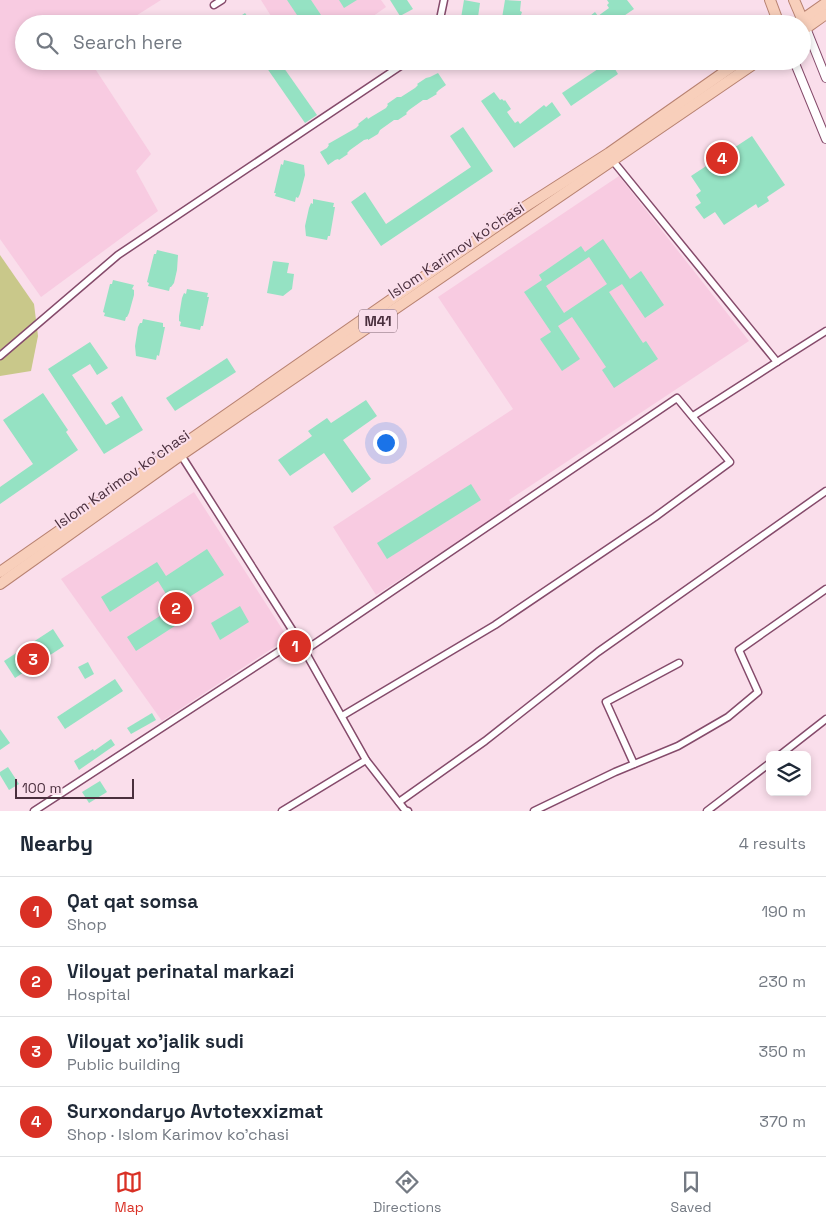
<!DOCTYPE html>
<meta charset="utf-8">
<style>
body{margin:0;font-family:"Space Grotesk",sans-serif;background:#f6f6f7;color:#1f2937}
.controls{position:absolute;right:15px;bottom:15px;display:grid;overflow:hidden;border-radius:8px;box-shadow:0 2px 8px #0003}
.controls button{width:45px;height:45px;display:grid;place-items:center;padding:0;border:0;border-bottom:1px solid #e0e1e3;background:#fff;color:#1f2937;font:25px sans-serif}
.scale{position:absolute;left:15px;bottom:12px;width:119px;box-sizing:border-box;padding-left:5px;border:2px solid #4a2f3d;border-top:0;font-size:14px;line-height:18px;white-space:nowrap;color:#4a2f3d;-webkit-text-stroke:4px #fadeeb;paint-order:stroke}
.you{position:absolute;left:385px;top:442px;width:18px;height:18px;margin:-12px;border:4px solid #fff;border-radius:50%;background:#1a73e8;box-shadow:0 0 0 8px #1a73e833}
.badge{display:grid;place-items:center;width:32px;height:32px;border-radius:50%;background:#d93025;color:#fff;font-size:16px;font-weight:700}
.pin{position:absolute;translate:-50% -50%;border:2px solid #fff;box-shadow:0 1px 5px #0006}
.list{margin:0;padding:0;list-style:none}
h2{display:flex;justify-content:space-between;align-items:center;height:65px;margin:0;padding:0 20px;font-size:21px}
h2 small{font-size:16px;font-weight:400;color:#747a83}
.list li{display:grid;grid-template-columns:32px 1fr auto;gap:15px;align-items:center;box-sizing:border-box;height:70px;padding:0 20px;border-top:1px solid #e0e1e3}
.list b{display:block;font-size:19px;white-space:nowrap}
.list p{margin:0;font-size:16px;white-space:nowrap;color:#747a83}
.list em{font-size:16px;font-style:normal;color:#747a83}
.icon{flex:none;width:28px;height:28px;fill:none;stroke:currentColor;stroke-width:2;stroke-linecap:round;stroke-linejoin:round}
.map{position:relative;flex:none;width:826px;height:811px;overflow:hidden}
.search{position:absolute;background:#fff;box-shadow:0 2px 8px #0003;left:15px;right:15px;top:15px;height:55px;display:flex;align-items:center;gap:12px;box-sizing:border-box;padding:0 18px;border-radius:28px;color:#747a83;font-size:19px}
.sheet{height:345px;background:#fff}
nav{display:flex;justify-content:space-around;align-items:center;box-sizing:border-box;height:70px;border-top:1px solid #e0e1e3;background:#fff;font-size:14px;color:#747a83}
nav a{display:grid;justify-items:center;gap:2px}
nav .on{color:#d93025}
.map>svg:first-child{display:block}
.built{fill:#f8cbe1}
.green{fill:#c9c88a}
.building{fill:#95e2c3;fill-rule:evenodd}
.lines{fill:none;stroke-linecap:round;stroke-linejoin:round}
.minor-casing{stroke:#854b6b;stroke-width:9}
.tertiary-casing{stroke:#854b6b;stroke-width:10}
.primary-casing{stroke:#b88271;stroke-width:12}
.minor{stroke:#fff;stroke-width:6}
.tertiary{stroke:#fff;stroke-width:8}
.primary{stroke:#f8cfbb;stroke-width:10}
.labels{text-anchor:middle;dominant-baseline:central;stroke-width:4;stroke-linejoin:round;paint-order:stroke}
.shield{fill:#fadeeb;stroke:#7f6471;stroke-width:1}
.shield-label{font-size:14px;font-weight:bold;fill:#4a2f3d}
.street-label{font-size:15px;fill:#4a2f3d;stroke:#fadeeb}
</style>
<div class="map">
<svg width="826" height="811" viewBox="0 0 826 811">
<rect width="100%" height="100%" fill="#fadeeb"/>
<g class="built">
<path d="M0,0H161L123,24H24V61H90L151,154L136,171L158,211L41,297L0,239Z"/>
<path d="M261,0H381L386,7L362,24H276Z"/>
<path d="M619,176L749,341L509,500L513,506L376,595L333,527L513,409L438,297Z"/>
<path d="M194,492L288,638L162,721L61,579Z"/>
</g>
<path class="green" d="M0,255L34,304L38,336L31,371L0,376Z"/>
<g class="building">
<path d="M287,0H311L323,18L313,24H303Z"/>
<path d="M339,0H357L344,8Z"/>
<path d="M390,0H407L413,9L400,16Z"/>
<path d="M464,0L480,3L477,24H460Z"/>
<path d="M505,0L521,1L520,11L522,12L521,15H523L521,24H501Z"/>
<path d="M607,0H627L634,9L612,24H580L595,12L598,16L609,8L607,5L609,3Z"/>
<path d="M245,13L253,24H229Z"/>
<path d="M262,61H279L317,115L305,123Z"/>
<path d="M610,61L618,74L571,106L562,93Z"/>
<path d="M629,61H645L634,69Z"/>
<path d="M438,73L446,85L439,90L436,93L437,94L427,100H423L409,110L406,113L407,114L398,120H394L380,130L378,134L368,140V139L364,140L350,150L347,153L348,154L339,160L338,159L335,160L328,165L320,152L327,148L329,145L328,144L356,128L359,125L358,124L367,117L368,119L371,117L386,108L388,105L387,104L397,97H401L415,88L418,85L417,84L426,78L430,77Z"/>
<path d="M494,92L500,100L502,99L504,101L505,100L511,109L507,112L515,123L518,121L520,124L544,105L546,107L552,102L561,115L514,148L481,101Z"/>
<path d="M463,127L493,171L381,246L351,202L365,192L386,224L471,167L450,136Z"/>
<path d="M752,136L785,185L767,197L769,201L758,208L756,204L724,225L715,212L704,219L695,207L701,203L696,195L701,191L691,176Z"/>
<path d="M284,160L304,165L305,175L300,194L298,198L296,197L295,202L275,196L276,193H274L281,164L283,165Z"/>
<path d="M313,199L334,203L333,207H335L330,236H328L327,240L306,236L305,226L309,208L311,203L313,204Z"/>
<path d="M603,239L630,279L641,271L664,305L645,318L622,284L609,292L643,343L646,341L658,359L614,388L602,370L606,367L572,317L558,326L580,359L562,371L540,339L551,332L524,292L542,280L539,275L581,246L585,252ZM589,257L607,284L564,313L546,286Z"/>
<path d="M157,250L178,255L177,270L174,283L171,287H170L169,291L148,286L149,283L147,282L154,254H156Z"/>
<path d="M273,261L289,263L287,273L294,274L292,289L283,296L267,293Z"/>
<path d="M113,280L134,285L132,289L134,290V295L129,313L127,317H126L125,321L104,316L105,313L103,312L110,284H112Z"/>
<path d="M187,289L208,293L207,297H209L203,326H201L200,330L180,326L181,322L179,321V316L182,298L184,293L186,294Z"/>
<path d="M143,319L163,323V327H165L159,356L157,355L156,360L136,356L135,346L138,327L140,323H142Z"/>
<path d="M90,342L108,368L97,375L90,364L72,375L106,425L120,417L111,403L122,396L143,430L104,454L48,369Z"/>
<path d="M227,358L236,372L175,411L166,398Z"/>
<path d="M43,393L68,430L66,432L78,450L0,504V487L33,464L3,420Z"/>
<path d="M366,400L377,416L343,440L371,479L352,493L324,453L290,476L278,460L312,436L308,431L327,418L331,423Z"/>
<path d="M471,484L481,500L387,559L377,543Z"/>
<path d="M207,549L224,575L183,601L192,615L136,651L127,637L174,607L158,581L110,612L101,597L157,562L166,576Z"/>
<path d="M240,606L249,622L220,640L211,623Z"/>
<path d="M53,629L64,646L15,678L4,661Z"/>
<path d="M88,662L94,674L85,679L78,667Z"/>
<path d="M115,679L123,691L65,729L57,717Z"/>
<path d="M152,713L156,720L131,734L127,728Z"/>
<path d="M0,729L10,743L0,750Z"/>
<path d="M111,739L115,745L79,770L74,761L93,749L94,751Z"/>
<path d="M8,767L19,784L9,790L0,775V772Z"/>
<path d="M100,781L107,792L89,803L82,792Z"/>
</g>
<g class="lines">
<defs>
<g id="minor">
<path d="M214,5L222,0"/>
<path d="M439,24L444,0"/>
<path d="M613,161L777,362L693,416"/>
<path d="M0,356L118,255L408,61"/>
<path d="M777,362L826,331"/>
<path d="M181,455L298,639L366,760L405,810L408,811"/>
<path d="M304,651L677,398L730,462L655,517L495,625L342,716"/>
<path d="M780,755L826,719"/>
<path d="M634,764L606,702L679,663"/>
<path d="M399,802L485,741L598,652L826,491"/>
<path d="M34,811L298,639"/>
<path d="M282,811L366,760"/>
<path d="M534,811L615,772L678,746L728,717L758,692L739,650L826,589"/>
<path d="M707,811L770,763"/>
</g>
<g id="tertiary">
<path d="M806,28L826,78"/>
<path d="M794,61L826,139"/>
</g>
<g id="primary">
<path d="M770,0L779,24"/>
<path d="M794,0L806,28"/>
<path d="M796,24L826,3"/>
<path d="M802,31L826,14"/>
<path d="M0,572L520,210L609,153L740,61"/>
<path d="M0,584L181,455L758,61"/>
</g>
</defs>
<use href="#minor" class="minor-casing"/>
<use href="#tertiary" class="tertiary-casing"/>
<use href="#primary" class="primary-casing"/>
<use href="#minor" class="minor"/>
<use href="#tertiary" class="tertiary"/>
<use href="#primary" class="primary"/>
</g>
<g class="labels">
<rect class="shield" x="359" y="309.5" width="38" height="23" rx="4"/>
<g class="shield-label">
<text x="378" y="321">M41</text>
</g>
<g class="street-label">
<text transform="translate(456 250) rotate(-34)">Islom Karimov ko'chasi</text>
<text transform="translate(122 479) rotate(-35)">Islom Karimov ko'chasi</text>
</g>
</g>
</svg>
<div class="controls">
<button><svg class="icon" aria-label="layers" viewBox="0 0 24 24"><path d="M12 4l9 5-9 5-9-5zM3 14l9 5 9-5"/></svg></button>
</div>
<div class="scale">100 m</div>
<div class="you"></div>
<div class="pin badge" style="left:295px;top:646px">1</div>
<div class="pin badge" style="left:176px;top:608px">2</div>
<div class="pin badge" style="left:33px;top:659px">3</div>
<div class="pin badge" style="left:722px;top:158px">4</div>
<div class="search"><svg class="icon" aria-label="search" viewBox="0 0 24 24"><circle cx="10" cy="10" r="6"/><path d="M15 15l6 6"/></svg>Search here</div>
</div>
<section class="sheet">
<h2>Nearby<small>4 results</small></h2>
<ul class="list">
<li><span class="badge">1</span><div><b>Qat qat somsa</b><p>Shop</p></div><em>190 m</em></li>
<li><span class="badge">2</span><div><b>Viloyat perinatal markazi</b><p>Hospital</p></div><em>230 m</em></li>
<li><span class="badge">3</span><div><b>Viloyat xo'jalik sudi</b><p>Public building</p></div><em>350 m</em></li>
<li><span class="badge">4</span><div><b>Surxondaryo Avtotexxizmat</b><p>Shop · Islom Karimov ko'chasi</p></div><em>370 m</em></li>
</ul>
</section>
<nav>
<a class="on"><svg class="icon" aria-label="map" viewBox="0 0 24 24"><path d="M3 6l6-2 6 2 6-2v14l-6 2-6-2-6 2zM9 4v14M15 6v14"/></svg>Map</a>
<a><svg class="icon" aria-label="directions" viewBox="0 0 24 24"><path d="M12 3l9 9-9 9-9-9zM9 14v-3h6M13 9l2 2-2 2"/></svg>Directions</a>
<a><svg class="icon" aria-label="saved" viewBox="0 0 24 24"><path d="M7 4h10v16l-5-4-5 4z"/></svg>Saved</a>
</nav>
